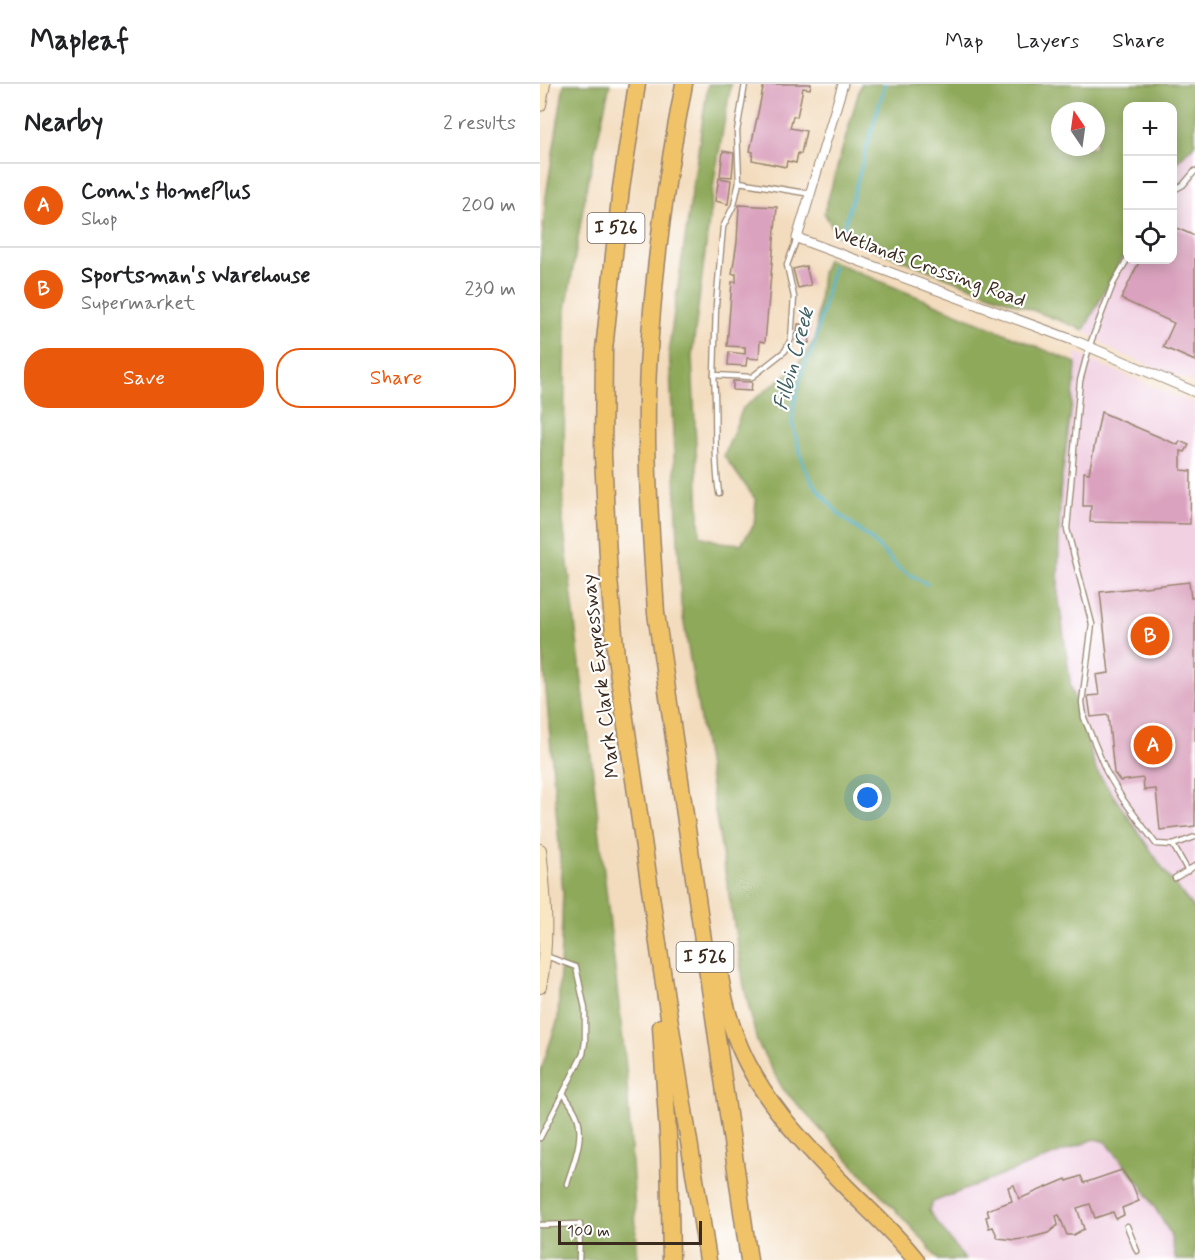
<!DOCTYPE html>
<meta charset="utf-8">
<style>
body{margin:0;font-family:Mynerve,sans-serif;background:#f6f6f6;color:#202124}
.controls{position:absolute;right:18px;top:18px;display:grid;overflow:hidden;border-radius:12px;box-shadow:0 3px 15px #0003}
.controls button{width:54px;height:54px;display:grid;place-items:center;padding:0;border:0;border-bottom:2px solid #e0e0e0;background:#fff;color:#202124;font:30px sans-serif}
.compass{position:absolute;left:511px;top:18px;width:54px;height:54px;border-radius:50%;background:#fff;box-shadow:0 3px 15px #0003;rotate:347deg}
.scale{position:absolute;left:18px;bottom:15px;width:144px;box-sizing:border-box;padding-left:6px;border:3px solid #3b2a1e;border-top:0;font-size:16px;line-height:21px;white-space:nowrap;color:#3b2a1e;-webkit-text-stroke:4px #fff;paint-order:stroke}
.you{position:absolute;left:328px;top:714px;width:21px;height:21px;margin:-15px;border:4px solid #fff;border-radius:50%;background:#1a73e8;box-shadow:0 0 0 9px #1a73e833}
.badge{display:grid;place-items:center;width:39px;height:39px;border-radius:50%;background:#ea580c;color:#fff;font-size:20px;font-weight:700}
.pin{position:absolute;translate:-50% -50%;border:3px solid #fff;box-shadow:0 2px 6px #0006}
.list{margin:0;padding:0;list-style:none}
h2{display:flex;justify-content:space-between;align-items:center;height:78px;margin:0;padding:0 24px;font-size:26px}
h2 small{font-size:20px;font-weight:400;color:#757577}
.list li{display:grid;grid-template-columns:39px 1fr auto;gap:18px;align-items:center;box-sizing:border-box;height:84px;padding:0 24px;border-top:2px solid #e0e0e0}
.list b{display:block;font-size:22px;white-space:nowrap}
.list p{margin:0;font-size:20px;white-space:nowrap;color:#757577}
.list em{font-size:20px;font-style:normal;color:#757577}
.actions{display:flex;gap:12px;padding:18px 24px}
.actions a{flex:1;padding:14px 0;border:2px solid #ea580c;border-radius:24px;text-align:center;font-size:21px;color:#ea580c}
.actions .main{background:#ea580c;color:#fff}
.icon{flex:none;width:33px;height:33px;fill:none;stroke:currentColor;stroke-width:2;stroke-linecap:round;stroke-linejoin:round}
.map{position:relative;flex:none;width:655px;height:1176px;overflow:hidden}
header{display:flex;align-items:center;gap:36px;box-sizing:border-box;height:84px;padding:0 30px;background:#fff;border-bottom:2px solid #e0e0e0}
header strong{font-size:28px}
nav{display:flex;gap:33px;margin-inline-start:auto;font-size:21px}
main{display:flex}
aside{flex:1;background:#fff}
.map>svg:first-child{display:block}
.built{fill:#f1d0e2}
.forest{fill:#8ea95a;stroke:#646a3c;stroke-width:1.5;fill-rule:evenodd}
.lines{fill:none;stroke-linecap:round;stroke-linejoin:round}
.stream{stroke:#46aec5;stroke-width:3}
.building{fill:#daa2be}
.lane-casing{stroke:#97836e;stroke-width:7}
.street-casing{stroke:#97836e;stroke-width:11}
.secondary-casing{stroke:#97836e;stroke-width:14}
.highway-casing{stroke:#97836e;stroke-width:19}
.lane{stroke:#fff;stroke-width:4.5}
.street{stroke:#fff;stroke-width:9}
.secondary{stroke:#f9e7c3;stroke-width:12}
.highway{stroke:#f1c369;stroke-width:16}
.labels{text-anchor:middle;dominant-baseline:central;stroke-width:4.5;stroke-linejoin:round;paint-order:stroke}
.shield{fill:#fff;stroke:#766a62;stroke-width:1.5}
.shield-label{font-size:18px;font-weight:bold;fill:#3b2a1e}
.street-label{font-size:20px;fill:#3b2a1e;stroke:#fff}
.water-label{font-size:21px;font-style:italic;fill:#3f5f61;stroke:#fff}
</style>
<header>
<strong>Mapleaf</strong>
<nav><a>Map</a><a>Layers</a><a>Share</a></nav>
</header>
<main>
<aside>
<h2>Nearby<small>2 results</small></h2>
<ul class="list">
<li><span class="badge">A</span><div><b>Conn's HomePlus</b><p>Shop</p></div><em>200 m</em></li>
<li><span class="badge">B</span><div><b>Sportsman's Warehouse</b><p>Supermarket</p></div><em>230 m</em></li>
</ul>
<div class="actions"><a class="main">Save</a><a>Share</a></div>
</aside>
<div class="map">
<svg width="655" height="1176" viewBox="0 0 655 1176">
<rect width="100%" height="100%" fill="#fff"/>
<filter id="ink" filterUnits="userSpaceOnUse"><feTurbulence type="fractalNoise" baseFrequency=".0167" numOctaves="2"/><feDisplacementMap in="SourceGraphic" scale="12" xChannelSelector="R" yChannelSelector="G"/><feConvolveMatrix kernelMatrix="1 2 1 2 8 2 1 2 1" color-interpolation-filters="sRGB"/></filter>
<filter id="wash" filterUnits="userSpaceOnUse"><feTurbulence type="fractalNoise" baseFrequency=".008" numOctaves="4" result="noise"/><feDisplacementMap in="SourceGraphic" scale="24" xChannelSelector="R" yChannelSelector="G"/><feGaussianBlur stdDeviation="1.35" result="paint"/><feColorMatrix in="noise" values="0 0 0 0 0 0 0 0 0 0 0 0 0 0 0 0 0 1.4 0 .05"/><feComposite in="paint" operator="in"/></filter>
<g filter="url(#wash)">
<rect width="100%" height="100%" fill="#f3dcbd"/>
<g class="built">
<path d="M655,60V299L574,267L544,246L587,165L588,176H632L633,82Z"/>
<path d="M536,268L564,283L569,284L655,320V826L628,792L556,686L531,603L518,509L520,408L535,297Z"/>
<path d="M555,1055L566,1058L602,1102L630,1149L636,1176H425L389,1127L393,1118Z"/>
</g>
<g class="forest">
<path d="M24,0H70L46,107L26,226L23,438L54,698L86,984L98,1176H0V989L18,935L23,809L0,534V176L6,112Z"/>
<path d="M168,0H191L174,97L152,272L160,452L180,458L201,460L214,441L216,416L184,372L203,324L256,283L275,255L282,189L287,175L536,279L535,297L520,408L518,509L531,603L556,686L628,792L655,826V1176H636L630,1149L602,1102L566,1058L555,1055L393,1118L389,1127L425,1176H398L383,1156L243,1005L217,958L204,902L141,521L129,263Z"/>
<path d="M321,0H655V60L633,82L632,22H588L587,165L544,246L297,151L284,129ZM520,27H556V63H520Z"/>
</g>
<g class="lines">
<g class="stream">
<path d="M303,147L345,0"/>
<path d="M293,182L274,262L263,285L254,320L252,338L264,383L274,401L299,430L333,457L360,485L387,500"/>
</g>
</g>
<g id="blocks">
<g class="building">
<path d="M224,0H271L270,5L263,4L257,33L253,32L250,44L266,47L261,70L258,69L256,79L247,77L246,83L212,76L213,68L210,67Z"/>
<path d="M183,67L194,69L192,93L180,92Z"/>
<path d="M179,94L191,96L188,120L175,117Z"/>
<path d="M199,121L237,123L225,258L220,257L219,275L207,274L206,282L188,281L189,268L205,270V263L187,262L192,198H196V190H192L197,158Z"/>
<path d="M632,142L655,152V277L623,263L634,239L581,215L600,176H632Z"/>
<path d="M266,182L271,201L258,204L253,185Z"/>
<path d="M258,240L271,241L269,259H256Z"/>
<path d="M193,297L212,298L211,307L193,306Z"/>
<path d="M561,328L638,361L640,357L649,361L645,368L641,367V386L651,387L650,440L550,438L551,422H543L544,388L549,389Z"/>
<path d="M649,498L651,514L655,513V742L620,746L616,705L604,706L603,694L580,697L574,689L568,631L551,633L548,612L559,611L556,591L569,589L560,508Z"/>
<path d="M582,1086L593,1102L599,1117L582,1124L584,1131L576,1135L573,1128L555,1134L550,1120L537,1124L544,1145L533,1151H527L519,1131L516,1132L518,1141L508,1149L489,1154L475,1156L458,1154L453,1143L449,1144L446,1133L449,1132L447,1126L472,1117L468,1103L474,1101L479,1115L526,1095L527,1097L541,1092L544,1099Z"/>
</g>
</g>
</g>
<g filter="url(#ink)">
<use href="#blocks" fill-opacity="0" stroke="#97836e" stroke-width="1.5"/>
<g class="lines">
<defs>
<g id="lane">
<path d="M199,98L197,47L205,0"/>
<path d="M632,107L643,101L655,87"/>
<path d="M257,154L247,181L254,213L251,255L245,267L212,293L174,291L176,221L183,143L194,121L199,98L271,110"/>
<path d="M588,174L573,200L549,263L540,297L527,445L552,540L542,618L544,634L566,687L582,714L616,760L633,761L648,787"/>
<path d="M174,291C177,330 173,369 179,409"/>
<path d="M633,761L655,753"/>
<path d="M635,794L655,782"/>
<path d="M6,872L36,883L45,925V958L43,970L23,1009C28,1016 33,1023 36,1030C46,1051 33,1080 27,1100"/>
<path d="M0,1054L23,1009"/>
<path d="M0,1141L40,1140L39,1176"/>
<path d="M587,1142L597,1167"/>
</g>
<path id="street" d="M303,0L257,154L538,258L655,308"/>
<g id="secondary">
<path d="M0,21L4,0"/>
<path d="M0,766C5,811 9,857 0,903"/>
</g>
<g id="highway">
<path d="M97,0L81,104L64,266L63,371L69,494L76,573L126,914L168,1176"/>
<path d="M144,0C126,93 113,189 108,284C104,365 111,447 116,529L209,1176"/>
<path d="M176,871C181,898 185,925 195,951C217,1012 262,1058 307,1104C330,1127 356,1150 376,1176"/>
<path d="M121,943L129,1067L131,1176"/>
</g>
</defs>
<use href="#lane" class="lane-casing"/>
<use href="#street" class="street-casing"/>
<use href="#secondary" class="secondary-casing"/>
<use href="#highway" class="highway-casing"/>
<use href="#lane" class="lane"/>
<use href="#street" class="street"/>
<use href="#secondary" class="secondary"/>
<use href="#highway" class="highway"/>
</g>
</g>
<g class="labels">
<g class="shield">
<rect x="47.5" y="129" width="57" height="30" rx="4.5"/>
<rect x="136.5" y="858" width="57" height="30" rx="4.5"/>
</g>
<g class="shield-label">
<text x="76" y="144">I 526</text>
<text x="165" y="873">I 526</text>
</g>
<g class="street-label">
<text transform="translate(389 183) rotate(20)">Wetlands Crossing Road</text>
<text transform="translate(61 592) rotate(-97)">Mark Clark Expressway</text>
</g>
<g class="water-label">
<text transform="translate(254 275) rotate(-75)">Filbin Creek</text>
</g>
</g>
</svg>
<div class="controls">
<button>+</button>
<button>−</button>
<button><svg class="icon" aria-label="locate" viewBox="0 0 24 24"><circle cx="12" cy="12" r="6"/><path d="M12 2v4M12 18v4M2 12h4M18 12h4"/></svg></button>
</div>
<svg class="compass" viewBox="-18 -18 36 36"><path d="M0-13l5 13h-10z" fill="#e53935"/><path d="M0 13l5-13h-10z" fill="#757577"/></svg>
<div class="scale">100 m</div>
<div class="you"></div>
<div class="pin badge" style="left:613px;top:661px">A</div>
<div class="pin badge" style="left:610px;top:552px">B</div>
</div>
</main>
